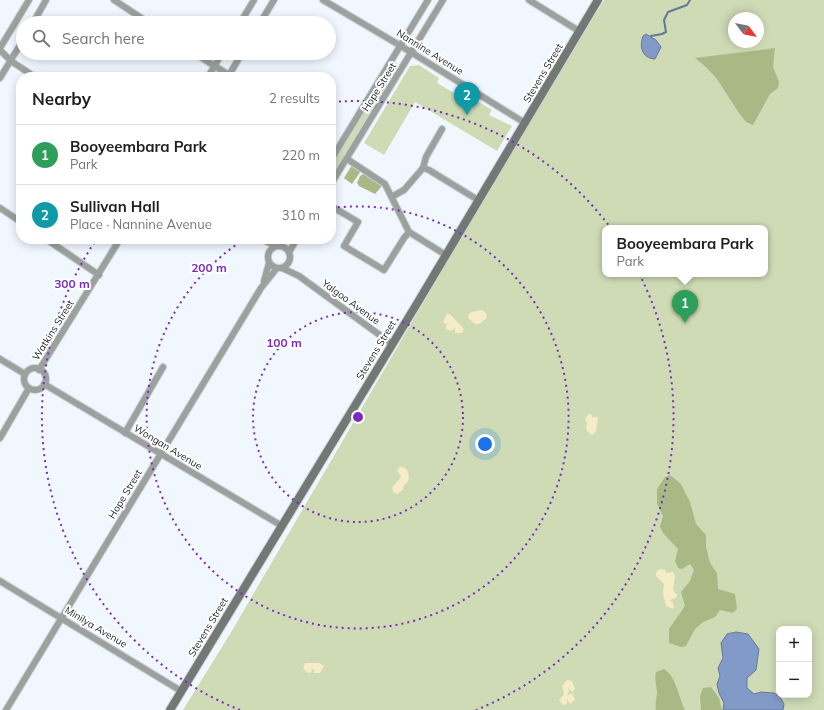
<!DOCTYPE html>
<meta charset="utf-8">
<style>
body{margin:0;font-family:Mulish,sans-serif;background:#f2f2f2;color:#202124}
.controls{position:absolute;right:12px;bottom:12px;display:grid;overflow:hidden;border-radius:8px;box-shadow:0 2px 10px #0003}
.controls button{width:36px;height:36px;display:grid;place-items:center;padding:0;border:0;border-bottom:1px solid #e0e0e0;background:#fff;color:#202124;font:20px sans-serif}
.compass{position:absolute;left:728px;top:12px;width:36px;height:36px;border-radius:50%;background:#fff;box-shadow:0 2px 10px #0003;rotate:122deg}
.you{position:absolute;left:485px;top:444px;width:14px;height:14px;margin:-10px;border:3px solid #fff;border-radius:50%;background:#1a73e8;box-shadow:0 0 0 6px #1a73e833}
.badge{display:grid;place-items:center;width:26px;height:26px;border-radius:50%;background:#d93025;color:#fff;font-size:13px;font-weight:700}
.pin{position:absolute;translate:-50% -33px;filter:drop-shadow(0 1px 2px #0008)}
.pin::after{content:'';position:absolute;top:21px;width:14px;height:12px;background:inherit;clip-path:polygon(0 0,100% 0,50% 100%)}
.popup{position:absolute;left:602px;top:225px;width:166px;height:52px;box-sizing:border-box;display:grid;place-content:center;border-radius:8px;background:#fff;filter:drop-shadow(0 1px 3px #0005);font-size:13px;white-space:nowrap;color:#757577}
.popup b{font-size:15px;color:#202124}
.popup::after{content:'';position:absolute;left:50%;top:100%;margin-left:-8px;border:8px solid transparent;border-top-color:#fff}
.list{margin:0;padding:0;list-style:none}
h2{display:flex;justify-content:space-between;align-items:center;height:52px;margin:0;padding:0 16px;font-size:17px}
h2 small{font-size:13px;font-weight:400;color:#757577}
.list li{display:grid;grid-template-columns:26px 1fr auto;gap:12px;align-items:center;box-sizing:border-box;height:60px;padding:0 16px;border-top:1px solid #e0e0e0}
.list b{display:block;font-size:15px;white-space:nowrap}
.list p{margin:0;font-size:13px;white-space:nowrap;color:#757577}
.list em{font-size:13px;font-style:normal;color:#757577}
.icon{flex:none;width:22px;height:22px;fill:none;stroke:currentColor;stroke-width:2;stroke-linecap:round;stroke-linejoin:round}
.map{position:relative;flex:none;width:824px;height:710px;overflow:hidden}
.search{position:absolute;background:#fff;box-shadow:0 2px 10px #0003;left:16px;top:16px;width:320px;height:44px;display:flex;align-items:center;gap:10px;box-sizing:border-box;padding:0 14px;border-radius:22px;color:#757577;font-size:15px}
.panel{position:absolute;background:#fff;box-shadow:0 2px 10px #0003;left:16px;top:72px;width:320px;height:172px;border-radius:16px}
.map>svg:first-child{display:block}
.green{fill:#cedbb5;fill-rule:evenodd}
.forest{fill:#a8b986}
.sand{fill:#f6ecc7}
.water{fill:#829ac7;stroke:#667898}
.lines{fill:none;stroke-linecap:round;stroke-linejoin:round}
.stream{stroke:#667898;stroke-width:2}
.street-casing{stroke:#ccd2d9;stroke-width:8}
.secondary-casing{stroke:#ccd2d9;stroke-width:10}
.street{stroke:#9da19e;stroke-width:6}
.secondary{stroke:#737874;stroke-width:8}
.ring{fill:none;stroke:#7b2cbf;stroke-width:2;stroke-dasharray:2 4}
.labels{text-anchor:middle;dominant-baseline:central;stroke-width:4;stroke-linejoin:round;paint-order:stroke}
.street-label{font-size:10px;fill:#24272a;stroke:#fff}
.centre{fill:#7b2cbf;stroke:#fff;stroke-width:2}
.ring-label{font-size:12px;text-anchor:middle;font-weight:bold;fill:#7b2cbf;stroke:#fff;stroke-width:4;stroke-linejoin:round;paint-order:stroke}
</style>
<div class="map">
<svg width="824" height="710" viewBox="0 0 824 710">
<rect width="100%" height="100%" fill="#f1f7ff"/>
<g class="green">
<path d="M604,0H824V710H183L230,634L486,195ZM734,18H758V42H734ZM605,228H765V274H605ZM779,629H809V695H779Z"/>
<path d="M394,61L399,65L331,177V161Z"/>
<path d="M419,65L439,78L437,83L474,105L477,101L492,110L489,115L512,126L497,151L415,102L384,155L364,143L410,66Z"/>
</g>
<g class="forest">
<path d="M775,48L773,67L779,82L778,88L770,94L753,125L746,122L739,113L717,79L707,68L695,58Z"/>
<path d="M352,165L361,171L352,184L344,178Z"/>
<path d="M365,173L382,186L375,194L359,186L357,183L360,176Z"/>
<path d="M670,475L681,484L690,502L696,524L706,535V547L710,563L717,573L718,589L735,594L737,609L733,613L720,610L715,617L703,622L695,629L686,646L681,647L669,643V629L685,606L681,592L690,581L694,570L690,564L682,569L678,568L675,561L678,549L663,533L660,527L663,516L657,504V489L665,477Z"/>
<path d="M664,669C676,676 679,698 685,710H656C655,704 656,700 657,694C657,686 654,680 656,672Z"/>
<path d="M711,687L719,698L722,710H701L700,696L703,688Z"/>
</g>
<g class="sand">
<path d="M482,310L486,313L487,318L479,324H475L469,319L468,315L472,312Z"/>
<path d="M447,314H450L464,329L462,333H455V327L452,331L446,329V325L450,323L445,324L443,322Z"/>
<path d="M589,414L592,415V417H597L598,419L596,431L593,435L589,433L586,429L587,423L585,418Z"/>
<path d="M400,467C408,466 410,475 408,482L404,485L403,490L397,494L393,492L392,488L401,477L397,470Z"/>
<path d="M660,569L665,570L666,573L673,572L675,575L673,590L677,595L676,598L670,600L674,605L673,609L666,606L663,593L664,584L656,576V572Z"/>
<path d="M305,663H319L324,666L320,673H314V669L311,670L312,672L308,673L303,668Z"/>
<path d="M567,680L572,681L575,689L572,692L568,688L569,692L567,695L573,694L575,700L570,704L567,699V704L563,705L559,700L564,694L562,686Z"/>
</g>
<g class="water">
<path d="M646,34L656,40L661,47L655,59C642,58 639,47 643,36Z"/>
<path d="M736,632L748,634L759,649L756,670L747,678V688L754,694L761,692L774,693L780,697L784,704L783,710H723L724,703L719,693L717,684L720,676L718,668L723,658L721,643L727,634Z"/>
</g>
<g class="lines">
<path class="stream" d="M651,36L662,34L666,32L664,20L668,12L687,5L690,0"/>
<defs>
<g id="street">
<path d="M114,0L149,23"/>
<path d="M323,0L401,46L525,123"/>
<path d="M529,0L579,31"/>
<path d="M33,23L46,0"/>
<path d="M240,23L254,0"/>
<path d="M260,23L274,0"/>
<path d="M0,48L29,0"/>
<path d="M0,50L11,61L35,77"/>
<path d="M194,53L229,75"/>
<path d="M208,77L222,53"/>
<path d="M228,77L242,53"/>
<path d="M0,78L23,40"/>
<path d="M347,159L385,184L409,232L446,255"/>
<path d="M331,160L428,0"/>
<path d="M423,168L426,157L442,129"/>
<path d="M331,184L443,0"/>
<path d="M393,196L404,190L423,168L429,170L478,200"/>
<path d="M331,206L358,222L344,246L384,270L404,238L409,232"/>
<path d="M0,208L21,222"/>
<path d="M46,239L99,275"/>
<path d="M261,239L276,246"/>
<circle cx="279" cy="257" r="11"/>
<path d="M289,252L297,239"/>
<path d="M282,268L299,276L392,344"/>
<path d="M264,281L269,263"/>
<path d="M0,359L25,374"/>
<circle cx="35" cy="379" r="11"/>
<path d="M39,370L120,239"/>
<path d="M44,384L282,526"/>
<path d="M125,433L163,367"/>
<path d="M0,438L29,388"/>
<path d="M0,581L181,691"/>
<path d="M6,710L261,288L277,268"/>
</g>
<path id="secondary" d="M170,710L418,302L598,0"/>
</defs>
<use href="#street" class="street-casing"/>
<use href="#secondary" class="secondary-casing"/>
<use href="#street" class="street"/>
<use href="#secondary" class="secondary"/>
</g>
<g class="ring">
<circle cx="358" cy="417" r="105"/>
<path d="M332 208A211 211 0 1 1 245 239"/>
<path d="M240 710A316 316 0 0 1 96 240M333 102A316 316 0 0 1 476 710"/>
</g>
<g class="labels">
<g class="street-label">
<text transform="translate(430 52) rotate(32)">Nannine Avenue</text>
<text transform="translate(543 73) rotate(-59)">Stevens Street</text>
<text transform="translate(379 87) rotate(-58)">Hope Street</text>
<text transform="translate(351 302) rotate(36)">Yalgoo Avenue</text>
<text transform="translate(53 330) rotate(-58)">Watkins Street</text>
<text transform="translate(376 350) rotate(-59)">Stevens Street</text>
<text transform="translate(168 447) rotate(31)">Wongan Avenue</text>
<text transform="translate(125 494) rotate(-59)">Hope Street</text>
<text transform="translate(96 627) rotate(31)">Minilya Avenue</text>
<text transform="translate(208 627) rotate(-59)">Stevens Street</text>
</g>
</g>
<circle cx="358" cy="417" r="6" class="centre"/>
<g class="ring-label">
<text x="209" y="272">200 m</text>
<text x="72" y="288">300 m</text>
<text x="284" y="347">100 m</text>
</g>
</svg>
<div class="controls">
<button>+</button>
<button>−</button>
</div>
<svg class="compass" viewBox="-18 -18 36 36"><path d="M0-13l5 13h-10z" fill="#e53935"/><path d="M0 13l5-13h-10z" fill="#757577"/></svg>
<div class="you"></div>
<div class="pin badge" style="left:685px;top:323px;background:#2e9e5b">1</div>
<div class="popup"><b>Booyeembara Park</b>Park</div>
<div class="pin badge" style="left:467px;top:115px;background:#0f9aa8">2</div>
<div class="search"><svg class="icon" aria-label="search" viewBox="0 0 24 24"><circle cx="10" cy="10" r="6"/><path d="M15 15l6 6"/></svg>Search here</div>
<section class="panel">
<h2>Nearby<small>2 results</small></h2>
<ul class="list">
<li><span class="badge" style="background:#2e9e5b">1</span><div><b>Booyeembara Park</b><p>Park</p></div><em>220 m</em></li>
<li><span class="badge" style="background:#0f9aa8">2</span><div><b>Sullivan Hall</b><p>Place · Nannine Avenue</p></div><em>310 m</em></li>
</ul>
</section>
</div>
